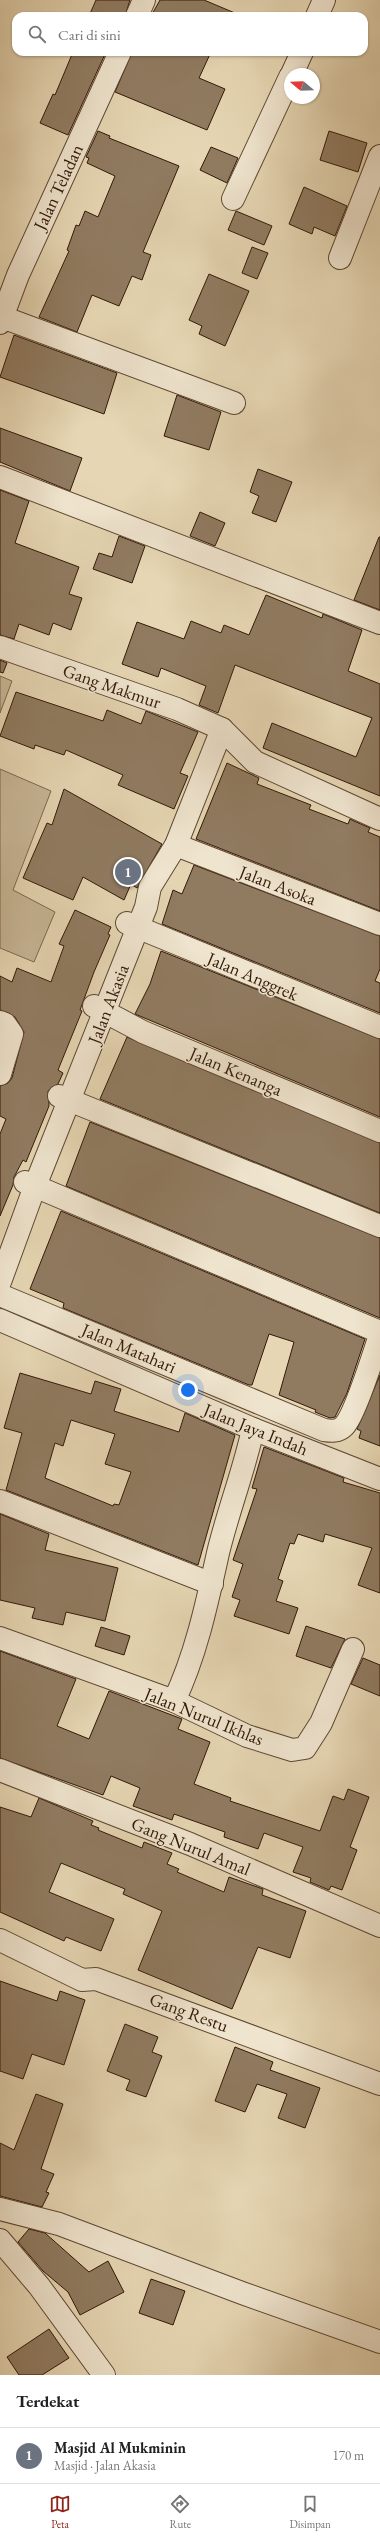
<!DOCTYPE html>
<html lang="id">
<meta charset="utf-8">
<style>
body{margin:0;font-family:"EB Garamond",serif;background:#f2f2f2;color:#202124}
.compass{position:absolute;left:284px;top:68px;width:36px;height:36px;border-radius:50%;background:#fff;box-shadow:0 1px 3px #0004;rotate:289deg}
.you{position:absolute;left:188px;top:1390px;width:14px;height:14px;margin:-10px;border:3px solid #fff;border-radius:50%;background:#1a73e8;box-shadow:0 0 0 6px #1a73e833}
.badge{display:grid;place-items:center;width:26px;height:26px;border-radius:50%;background:#8f2418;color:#fff;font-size:13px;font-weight:700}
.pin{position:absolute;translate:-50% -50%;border:2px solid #fff;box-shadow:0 1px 4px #0006}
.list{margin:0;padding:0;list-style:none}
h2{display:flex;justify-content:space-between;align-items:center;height:52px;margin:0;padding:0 16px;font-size:17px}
h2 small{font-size:13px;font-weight:400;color:#757577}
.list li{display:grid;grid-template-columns:26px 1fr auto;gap:12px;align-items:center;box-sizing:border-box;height:56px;padding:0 16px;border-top:1px solid #e0e0e0}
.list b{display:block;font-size:15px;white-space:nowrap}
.list p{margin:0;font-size:13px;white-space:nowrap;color:#757577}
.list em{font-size:13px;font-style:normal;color:#757577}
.icon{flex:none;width:22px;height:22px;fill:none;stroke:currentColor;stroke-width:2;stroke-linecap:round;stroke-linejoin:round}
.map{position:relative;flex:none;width:380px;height:2375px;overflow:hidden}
.search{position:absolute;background:#fff;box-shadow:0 1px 3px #0004;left:12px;right:12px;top:12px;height:44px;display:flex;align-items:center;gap:10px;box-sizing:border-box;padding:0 14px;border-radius:12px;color:#757577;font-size:15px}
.sheet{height:108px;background:#fff}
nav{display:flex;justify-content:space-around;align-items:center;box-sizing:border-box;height:56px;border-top:1px solid #e0e0e0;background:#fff;font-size:11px;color:#757577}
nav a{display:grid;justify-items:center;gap:2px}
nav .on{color:#8f2418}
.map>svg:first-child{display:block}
.green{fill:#c7b696;stroke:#7c684f}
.building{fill:#907b61;stroke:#321908;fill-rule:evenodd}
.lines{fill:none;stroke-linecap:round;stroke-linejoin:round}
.minor-casing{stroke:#5f4833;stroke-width:24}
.minor{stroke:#efe4ce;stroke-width:22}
.labels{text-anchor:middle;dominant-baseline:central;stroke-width:3;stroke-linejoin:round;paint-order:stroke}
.street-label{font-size:18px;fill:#321908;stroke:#efe4ce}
</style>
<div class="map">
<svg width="380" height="2375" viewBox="0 0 380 2375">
<rect width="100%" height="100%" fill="#e6d6b3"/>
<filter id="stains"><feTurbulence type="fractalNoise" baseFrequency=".005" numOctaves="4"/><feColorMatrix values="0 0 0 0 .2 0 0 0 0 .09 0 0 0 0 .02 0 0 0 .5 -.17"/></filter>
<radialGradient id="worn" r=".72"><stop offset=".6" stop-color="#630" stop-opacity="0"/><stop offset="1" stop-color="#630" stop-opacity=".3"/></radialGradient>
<g class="green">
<path d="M0,676L12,681L0,713Z"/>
<path d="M0,769L51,791L13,890L55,912L34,962L0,948Z"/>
</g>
<g class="building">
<path d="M96,0H130L125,16H89Z"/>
<path d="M160,0H204L242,16H151Z"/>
<path d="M73,52H106L68,135L40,123L53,94L55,95Z"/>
<path d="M132,52H211L199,78L225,89L207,130L115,92Z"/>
<path d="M98,131L110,136L109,138L179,166L143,252L151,255L142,280L132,276L119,306L92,295L77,332L39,317L69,251L67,250L76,225L79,226L85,211L98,217L115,176L87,163L89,158L86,157Z"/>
<path d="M329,131L367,143L358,172L320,160Z"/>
<path d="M211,147L238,158L227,183L200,170Z"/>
<path d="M304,187L347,206L335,236L314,227L312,234L289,224Z"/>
<path d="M236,211L272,226L264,245L228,230Z"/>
<path d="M252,247L268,253L257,279L242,273Z"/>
<path d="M209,274L249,291L225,346L199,334L202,326L189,320Z"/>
<path d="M14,335L117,373L104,414L0,377Z"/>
<path d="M177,395L221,412L209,450L164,436Z"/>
<path d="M0,428L82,458L70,491L0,462Z"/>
<path d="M258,469L292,482L276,522L252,513L259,496L250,492Z"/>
<path d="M0,490L29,501L15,543L79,567L69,594L82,598L71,630L53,623L49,635L19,624L14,639L0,635Z"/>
<path d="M200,512L225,523L215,546L190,536Z"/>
<path d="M119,536L145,546L132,583L93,569L99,553L112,557Z"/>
<path d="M379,537H380V610L354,600Z"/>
<path d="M266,595L322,618L323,614L362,630L348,671L380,684V796L263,748L272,723L356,757L372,718L235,665L218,713L199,705L206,686L161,668L158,677L122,664L137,622L184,639L191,621L221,633L224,625L249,635Z"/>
<path d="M0,660L7,663L3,673L0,672Z"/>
<path d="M16,692L103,721L107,710L141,724L146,711L198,732L180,773L188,776L174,809L118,785L123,775L66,750L64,755L35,745L34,749L0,736Z"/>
<path d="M227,763L259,778L257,784L311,805L309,809L348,824L350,819L354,821L370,828L368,832L380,837V911L196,839Z"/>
<path d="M64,789L162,844L137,888L131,884L124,900L83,877L73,900L23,878L47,823L52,825Z"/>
<path d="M194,865L380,936V969L375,981L380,983V1013L162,924L173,890L182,894Z"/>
<path d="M75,910L111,927L108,934L110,935L94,972L80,1010L82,1011L58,1070L63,1073L58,1084L48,1091L49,1106L26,1162L23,1160L14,1177L13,1185L0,1216V1134L6,1119L0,1116V1086L8,1083L12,1078L24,1032L15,1017L0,1010V976L12,982L17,968L51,982L64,946L59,944Z"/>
<path d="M161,951L380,1039V1117L135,1014L150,984Z"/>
<path d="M127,1037L380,1143V1213L100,1099Z"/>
<path d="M90,1122L380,1238V1318L66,1186Z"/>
<path d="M61,1211L365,1339L347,1393L335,1417L330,1418L315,1412L316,1410L279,1395L294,1342L269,1334L252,1385H249L63,1308L64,1303L30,1289Z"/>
<path d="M20,1373L91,1394L95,1381L121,1389L114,1411L179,1432L185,1413L235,1435L198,1565L6,1490L22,1433L4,1428ZM71,1420L115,1434L105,1464L131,1472L119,1505L114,1504L113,1506L45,1478L55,1443L63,1446Z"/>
<path d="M380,1375V1446L359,1438L361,1431L357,1429Z"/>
<path d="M264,1447L344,1478L343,1482L380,1493V1593L358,1585L372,1548L325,1534L323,1542L298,1534L294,1544L290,1543L278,1579L283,1581L276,1601L298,1608L289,1634L234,1616L240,1600L232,1597L243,1564L233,1560L257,1489L252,1488Z"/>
<path d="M0,1514L49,1534L45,1550L118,1568L105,1621L66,1612L63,1625L32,1618L35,1608L0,1600Z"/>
<path d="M306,1626L345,1639L331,1668L296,1656Z"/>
<path d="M101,1627L130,1636L124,1655L95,1646Z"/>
<path d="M0,1651L76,1679L57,1726L89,1739L109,1691L182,1719L178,1729L210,1742L194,1784L231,1798L230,1801L320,1831L333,1796L344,1800L348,1789L369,1797L350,1847L357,1850L342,1890L331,1886L329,1890L310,1882L311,1878L293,1872L303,1847L264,1833L258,1849L224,1837L225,1832L174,1814L172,1820L133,1806L140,1788L111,1776L103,1795L0,1758Z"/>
<path d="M363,1658L380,1665V1696L351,1684Z"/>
<path d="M39,1798L93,1821L91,1825L99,1828L98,1830L142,1848L144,1842L172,1853L167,1864L179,1869L177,1872L224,1892L229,1877L263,1889L262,1895L306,1911L290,1958L258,1947L232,2009L138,1970L162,1911L123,1894L125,1889L61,1863L49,1892L114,1919L101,1951L66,1937L64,1941L0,1912V1807L31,1817Z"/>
<path d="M0,1981L57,2001L60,1991L85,2000L64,2065L32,2054L23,2079L0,2071Z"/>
<path d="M125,2024L158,2037L152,2052L162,2056L146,2097L126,2090L130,2080L107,2071Z"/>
<path d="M235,2047L273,2062L270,2070L320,2088L305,2128L278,2118L287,2094L257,2084L245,2112L215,2101Z"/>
<path d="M36,2094L63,2104L41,2169L54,2174L46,2192L49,2193L42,2207L0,2196V2143L14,2150Z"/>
<path d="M29,2229L45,2233L89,2272L108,2261L124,2292L80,2315L68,2292L43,2271L18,2242Z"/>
<path d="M151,2279L185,2291L173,2325L139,2313Z"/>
<path d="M49,2329L69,2358L42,2375H19L7,2357Z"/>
</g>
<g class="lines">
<defs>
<g id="minor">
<path d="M137,16L144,0"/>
<path d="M317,16L324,0"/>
<path d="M292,74L302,52"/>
<path d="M233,199L290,77"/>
<path d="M340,258L380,156"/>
<path d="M2,317L234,403"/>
<path d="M0,323L18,275L120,52"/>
<path d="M0,477L380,623"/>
<path d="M0,647L177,709L222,729L255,762L380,819"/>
<path d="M176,845L380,924"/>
<path d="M127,923L380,1027"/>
<path d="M94,1006L143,1032L380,1131"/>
<path d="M0,1022L5,1024L12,1034L0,1074"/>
<path d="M59,1096L380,1226"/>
<path d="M25,1182L380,1332"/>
<path d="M0,1282L35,1186L146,907L150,887L176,845L222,729"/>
<path d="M0,1295L324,1430C331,1431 338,1432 344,1426C355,1415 374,1353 380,1335"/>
<path d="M0,1320L253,1429L380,1479"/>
<path d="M0,1501L212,1584"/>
<path d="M0,1638L174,1701L247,1736L292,1750L305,1748L321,1723L353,1649"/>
<path d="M174,1701C196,1655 207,1603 218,1553C228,1511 244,1471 253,1429"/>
<path d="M0,1770L190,1844L380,1926"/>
<path d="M0,1940L82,1980L96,1979L380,2084"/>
<path d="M0,2209L59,2224L242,2293L380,2342"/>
<path d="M0,2240L39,2286L104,2375"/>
</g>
</defs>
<use href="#minor" class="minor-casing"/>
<use href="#minor" class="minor"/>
</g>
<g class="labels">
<g class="street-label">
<text transform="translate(58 187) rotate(-65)">Jalan Teladan</text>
<text transform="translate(112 686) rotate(19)">Gang Makmur</text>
<text transform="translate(278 885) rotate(21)">Jalan Asoka</text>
<text transform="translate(253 976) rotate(23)">Jalan Anggrek</text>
<text transform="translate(108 1004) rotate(-69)">Jalan Akasia</text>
<text transform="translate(236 1071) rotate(23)">Jalan Kenanga</text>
<text transform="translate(129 1348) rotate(23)">Jalan Matahari</text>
<text transform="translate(256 1429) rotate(22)">Jalan Jaya Indah</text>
<text transform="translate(204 1716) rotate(22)">Jalan Nurul Ikhlas</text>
<text transform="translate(191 1846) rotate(22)">Gang Nurul Amal</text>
<text transform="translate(189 2012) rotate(20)">Gang Restu</text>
</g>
</g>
<rect width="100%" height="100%" filter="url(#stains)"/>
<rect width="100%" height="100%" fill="url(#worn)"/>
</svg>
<svg class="compass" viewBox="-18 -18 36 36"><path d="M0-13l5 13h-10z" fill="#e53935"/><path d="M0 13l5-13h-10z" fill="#757577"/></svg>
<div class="you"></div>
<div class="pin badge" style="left:128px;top:872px;background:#6b7280">1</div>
<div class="search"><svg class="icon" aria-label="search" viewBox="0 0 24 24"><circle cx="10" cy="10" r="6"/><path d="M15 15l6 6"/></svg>Cari di sini</div>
</div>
<section class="sheet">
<h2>Terdekat<small></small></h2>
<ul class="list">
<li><span class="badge" style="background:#6b7280">1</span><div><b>Masjid Al Mukminin</b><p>Masjid · Jalan Akasia</p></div><em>170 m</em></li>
</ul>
</section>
<nav>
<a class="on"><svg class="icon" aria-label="map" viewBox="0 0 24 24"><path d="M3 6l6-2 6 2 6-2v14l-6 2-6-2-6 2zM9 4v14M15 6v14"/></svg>Peta</a>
<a><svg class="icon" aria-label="directions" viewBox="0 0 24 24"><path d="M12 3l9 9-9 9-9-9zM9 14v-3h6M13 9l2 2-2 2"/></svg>Rute</a>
<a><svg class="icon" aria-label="saved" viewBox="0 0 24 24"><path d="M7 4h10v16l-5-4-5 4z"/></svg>Disimpan</a>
</nav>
